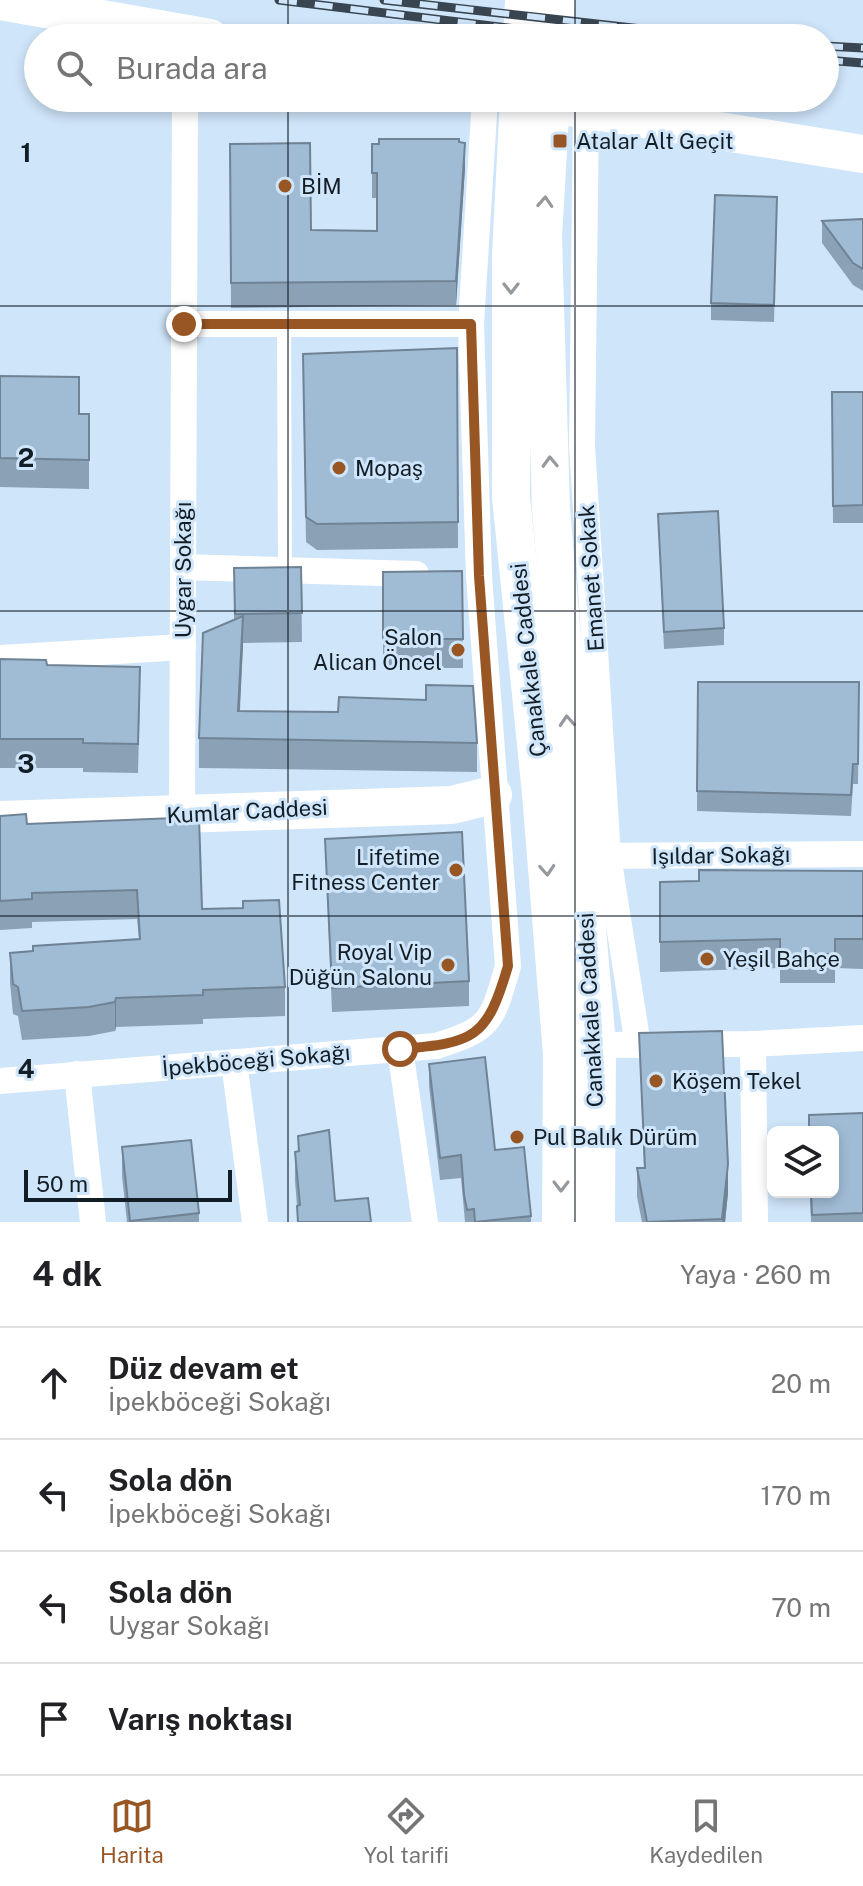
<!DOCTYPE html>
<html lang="tr">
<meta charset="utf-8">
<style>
body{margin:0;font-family:"Public Sans",sans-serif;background:#f6f6f6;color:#202124}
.controls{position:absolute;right:24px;bottom:24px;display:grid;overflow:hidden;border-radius:12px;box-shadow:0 4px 12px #0003}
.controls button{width:72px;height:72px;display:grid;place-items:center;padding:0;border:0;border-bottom:2px solid #e0e0e0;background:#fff;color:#202124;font:40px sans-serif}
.scale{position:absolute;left:24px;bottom:20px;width:208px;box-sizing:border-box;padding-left:8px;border:4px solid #131d26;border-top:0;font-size:22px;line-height:28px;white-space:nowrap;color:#131d26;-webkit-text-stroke:6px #cfe5fa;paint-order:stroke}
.stop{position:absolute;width:24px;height:24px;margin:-18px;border:6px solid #985624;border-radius:50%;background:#fff}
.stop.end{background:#985624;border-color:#fff;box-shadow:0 2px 8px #0008}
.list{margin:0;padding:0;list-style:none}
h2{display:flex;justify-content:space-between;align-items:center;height:104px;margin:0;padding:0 32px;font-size:34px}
h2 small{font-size:26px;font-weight:400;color:#757577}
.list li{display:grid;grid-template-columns:52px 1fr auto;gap:24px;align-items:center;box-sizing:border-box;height:112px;padding:0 32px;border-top:2px solid #e0e0e0}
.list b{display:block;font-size:30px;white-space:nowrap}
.list p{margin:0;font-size:26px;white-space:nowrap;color:#757577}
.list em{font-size:26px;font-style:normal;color:#757577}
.icon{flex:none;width:44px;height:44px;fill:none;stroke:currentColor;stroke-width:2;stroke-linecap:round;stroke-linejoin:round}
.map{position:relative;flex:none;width:863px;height:1222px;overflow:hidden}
.search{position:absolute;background:#fff;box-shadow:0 4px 12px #0003;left:24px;right:24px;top:24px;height:88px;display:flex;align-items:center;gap:20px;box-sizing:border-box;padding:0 28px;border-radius:44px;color:#757577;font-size:30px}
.sheet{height:552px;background:#fff}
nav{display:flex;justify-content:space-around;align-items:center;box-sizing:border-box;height:112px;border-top:2px solid #e0e0e0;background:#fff;font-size:22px;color:#757577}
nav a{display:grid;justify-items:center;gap:4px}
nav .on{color:#985624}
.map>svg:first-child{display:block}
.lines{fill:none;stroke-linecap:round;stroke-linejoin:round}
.lane{stroke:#fff;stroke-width:14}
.street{stroke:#fff;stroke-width:26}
.secondary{stroke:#fff;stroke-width:38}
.rail-casing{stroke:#394651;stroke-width:9}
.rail{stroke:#cfe5fa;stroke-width:6;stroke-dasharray:18;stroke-linecap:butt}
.wall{fill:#8aa1b6}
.shaded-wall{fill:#708394}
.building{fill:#a0bbd4;stroke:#708394;stroke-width:2}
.oneway{stroke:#95999d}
.route{stroke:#985624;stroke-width:10}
.grid{fill:none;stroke:#131d26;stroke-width:2;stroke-opacity:0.55}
.poi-dot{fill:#985624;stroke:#cfe5fa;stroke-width:3}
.labels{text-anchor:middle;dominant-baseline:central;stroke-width:6;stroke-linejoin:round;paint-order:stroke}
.poi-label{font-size:22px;fill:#131d26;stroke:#cfe5fa;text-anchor:start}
.street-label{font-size:22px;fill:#131d26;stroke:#cfe5fa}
.grid-label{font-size:26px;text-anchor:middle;font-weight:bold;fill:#131d26;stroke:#cfe5fa;stroke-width:6;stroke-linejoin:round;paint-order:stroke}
</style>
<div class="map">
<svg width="863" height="1222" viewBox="0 0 863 1222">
<rect width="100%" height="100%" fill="#cfe5fa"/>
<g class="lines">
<path class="lane" d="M284,324L285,570"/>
<g class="street">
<path d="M586,110L582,446L608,856L638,1045"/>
<path d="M184,324H471"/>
<path d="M183,567L416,574"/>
<path d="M0,658L183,647"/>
<path d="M182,815L185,98"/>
<path d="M591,856L863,854"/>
<path d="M753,1044L755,1222"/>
<path d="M597,1045L753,1044L863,1038"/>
<path d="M400,1049L425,1222"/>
<path d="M234,1062L255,1222"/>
<path d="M77,1074L93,1222"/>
<path d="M0,1081L436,1046C492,1029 492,1021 508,966L479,576L471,324L485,98"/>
</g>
<g class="secondary">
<path d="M0,1L210,38"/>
<path d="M522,38L524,0"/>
<path d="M554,38L556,0"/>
<path d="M519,98L511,255V497L541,793L562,1054L561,1222"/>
<path d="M551,98L543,237L551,509L597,1045L596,1222"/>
<path d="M526,100L863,154"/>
<path d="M0,820L452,805L493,795"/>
</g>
<defs>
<g id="rail">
<path d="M279,0L590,38"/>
<path d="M384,0L722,38"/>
<path d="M825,46L863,48"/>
<path d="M825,60L863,63"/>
</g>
</defs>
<use href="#rail" class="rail-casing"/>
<use href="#rail" class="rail"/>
</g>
<g class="wall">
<path d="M230,144L311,230L377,231V198H372V144L465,168L456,305L231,308Z"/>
<path d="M777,215L774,322L711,320V303Z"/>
<path d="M863,219V291L853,285L822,243V221Z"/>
<path d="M457,348L458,548L317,550L306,542L303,379Z"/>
<path d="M0,376L79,414H89V489L0,487Z"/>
<path d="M832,392H863V523H833Z"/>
<path d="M658,514L724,628V645L664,649Z"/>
<path d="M301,567L302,642L243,643L240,711L477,743V772L199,768V738L234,619V568Z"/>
<path d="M462,571L463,668H383V572Z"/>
<path d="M0,659L47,665L140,696L138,773L83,772V768H0Z"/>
<path d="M698,682H859L858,784H853L851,816L697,811Z"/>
<path d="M0,816L27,824L202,909L285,987V1016L203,1019V1024L116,1027L115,1031L89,1036L22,1040L18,1016L13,1014L10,983V953L139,939L137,919L32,922V928L0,930Z"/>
<path d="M325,839L469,981V1006L332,1012Z"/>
<path d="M863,871V969L835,968V983H780V968L660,972V882L699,881Z"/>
<path d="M639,1033L728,1193L725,1222H642L637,1197V1168H644Z"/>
<path d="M429,1064L495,1150L531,1216V1222H465L461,1178L440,1180L429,1086Z"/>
<path d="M863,1113V1222H811L810,1192H833V1132H809V1115Z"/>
<path d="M298,1136L335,1201L371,1222H297V1206L295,1181V1152L298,1151Z"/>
<path d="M122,1147L199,1213V1222H127L122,1176Z"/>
</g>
<g class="shaded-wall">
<path d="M465,143V168L456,305V281Z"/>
<path d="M243,616V645L238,740V711Z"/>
<path d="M116,998V1027L115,1031V1002Z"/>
<path d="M728,1164V1193L725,1222H722Z"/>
</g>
<g class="building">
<path d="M379,139H459V142L465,143L456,281L231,283L230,144L310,143L311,230L377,231V173H372V144H379Z"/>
<path d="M715,195L777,197L774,305L711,303Z"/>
<path d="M863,219V269L853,263L822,221Z"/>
<path d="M457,348L458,522L317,524L306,517L303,354Z"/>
<path d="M0,376L79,377V414H89V460L0,458Z"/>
<path d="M832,392H863V505L833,506Z"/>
<path d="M718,511L724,628L664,632L658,514Z"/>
<path d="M301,567L302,613L235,614L234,568Z"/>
<path d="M462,571L463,639H383V572Z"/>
<path d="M243,616L238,711L338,712L339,697L426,700V685L473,686L477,743L199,738L203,633Z"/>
<path d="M0,659L46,660L47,665L140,667L138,744L83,743V739H0Z"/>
<path d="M698,682H859L858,764H853L851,795L697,791Z"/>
<path d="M26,814L27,824L199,817L202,909L243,908V901L279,900L285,987L203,990V995L116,998L115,1002L89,1007L22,1011L18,987L13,984L10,953L33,951V946L140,939L137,890L32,893V899L0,901V816Z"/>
<path d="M462,832L469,981L332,988L325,839Z"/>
<path d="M699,870L863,871V939H835V954H780V939L660,942V882L699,881Z"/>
<path d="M722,1031L728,1164L722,1219L647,1222L637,1168H645L639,1033Z"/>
<path d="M485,1057L495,1150L524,1147L531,1216L475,1222L474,1209L467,1210L464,1195L461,1155L440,1158L429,1064Z"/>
<path d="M863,1113V1213L812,1215L811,1192H833V1132H809V1115Z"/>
<path d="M329,1130L335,1201L368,1198L371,1222H298L297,1206L300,1205L295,1152L299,1151L298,1136Z"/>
<path d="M191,1140L199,1213L130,1221L122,1147Z"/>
</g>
<defs><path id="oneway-chevron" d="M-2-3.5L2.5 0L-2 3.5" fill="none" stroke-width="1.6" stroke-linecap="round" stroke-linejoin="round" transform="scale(2)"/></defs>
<g class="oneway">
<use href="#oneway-chevron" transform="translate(545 202) rotate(-87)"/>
<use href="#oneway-chevron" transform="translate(511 288) rotate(90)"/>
<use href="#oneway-chevron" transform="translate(550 462) rotate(-92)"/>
<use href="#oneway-chevron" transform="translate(567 721) rotate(-94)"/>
<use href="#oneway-chevron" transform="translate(547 870) rotate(86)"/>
<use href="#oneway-chevron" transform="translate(561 1186) rotate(90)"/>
</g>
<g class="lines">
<path class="route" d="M184,324H471L479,576L508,966C487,1038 475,1043 400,1049"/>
</g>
<path class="grid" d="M288,0V38M575,0V38M288,98V1222M575,98V1222M0,306H863M0,611H863M0,916H863"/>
<g class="poi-dot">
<rect x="552" y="133" width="16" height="16" rx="4"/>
<circle cx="285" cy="186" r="8"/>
<circle cx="339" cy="468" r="8"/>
<circle cx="458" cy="650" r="8"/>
<circle cx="456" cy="870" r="8"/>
<circle cx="707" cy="959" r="8"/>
<circle cx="448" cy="965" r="8"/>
<circle cx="656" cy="1081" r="8"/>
<circle cx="517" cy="1137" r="8"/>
</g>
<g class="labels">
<g class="poi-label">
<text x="576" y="141">Atalar Alt Geçit</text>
<text x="301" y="186">BİM</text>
<text x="355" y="468">Mopaş</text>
<text x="442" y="637" text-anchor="end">Salon<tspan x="442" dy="25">Alican Öncel</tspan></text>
<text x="440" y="857" text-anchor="end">Lifetime<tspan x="440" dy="25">Fitness Center</tspan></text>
<text x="432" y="952" text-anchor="end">Royal Vip<tspan x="432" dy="25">Düğün Salonu</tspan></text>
<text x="723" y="959">Yeşil Bahçe</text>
<text x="672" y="1081">Köşem Tekel</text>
<text x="533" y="1137">Pul Balık Dürüm</text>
</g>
<g class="street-label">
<text transform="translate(183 570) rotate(-90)">Uygar Sokağı</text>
<text transform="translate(591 578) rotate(-94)">Emanet Sokak</text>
<text transform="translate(528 660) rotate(-96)">Çanakkale Caddesi</text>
<text transform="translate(247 811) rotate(-3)">Kumlar Caddesi</text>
<text transform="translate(721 855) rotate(-1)">Işıldar Sokağı</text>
<text transform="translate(590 1010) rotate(-93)">Canakkale Caddesi</text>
<text transform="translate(256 1060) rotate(-5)">İpekböceği Sokağı</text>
</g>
</g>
<g class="grid-label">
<text x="26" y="162">1</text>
<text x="26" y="467">2</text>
<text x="26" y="773">3</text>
<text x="26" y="1078">4</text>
</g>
</svg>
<div class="controls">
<button><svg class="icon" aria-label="layers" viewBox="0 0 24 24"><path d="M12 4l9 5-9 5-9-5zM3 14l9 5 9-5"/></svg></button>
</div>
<div class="scale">50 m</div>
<div class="stop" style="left:400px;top:1049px"></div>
<div class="stop end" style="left:184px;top:324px"></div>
<div class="search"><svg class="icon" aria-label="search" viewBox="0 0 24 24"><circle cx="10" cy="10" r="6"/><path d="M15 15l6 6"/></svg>Burada ara</div>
</div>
<section class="sheet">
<h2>4 dk<small>Yaya · 260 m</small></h2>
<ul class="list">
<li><svg class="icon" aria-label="ahead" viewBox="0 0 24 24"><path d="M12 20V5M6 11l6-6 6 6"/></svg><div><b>Düz devam et</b><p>İpekböceği Sokağı</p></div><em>20 m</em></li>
<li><svg class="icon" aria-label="left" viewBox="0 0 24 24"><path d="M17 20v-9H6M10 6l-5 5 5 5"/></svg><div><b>Sola dön</b><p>İpekböceği Sokağı</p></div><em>170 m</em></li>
<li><svg class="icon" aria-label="left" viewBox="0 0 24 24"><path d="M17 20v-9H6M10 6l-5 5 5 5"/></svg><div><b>Sola dön</b><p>Uygar Sokağı</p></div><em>70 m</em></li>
<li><svg class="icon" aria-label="arrive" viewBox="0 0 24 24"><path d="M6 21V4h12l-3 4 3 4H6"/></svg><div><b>Varış noktası</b></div></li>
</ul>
</section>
<nav>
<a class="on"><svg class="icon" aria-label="map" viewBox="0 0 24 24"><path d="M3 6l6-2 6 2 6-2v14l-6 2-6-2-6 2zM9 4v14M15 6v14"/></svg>Harita</a>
<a><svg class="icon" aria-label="directions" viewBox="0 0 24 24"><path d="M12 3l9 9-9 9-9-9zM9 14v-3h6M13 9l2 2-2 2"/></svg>Yol tarifi</a>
<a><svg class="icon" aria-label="saved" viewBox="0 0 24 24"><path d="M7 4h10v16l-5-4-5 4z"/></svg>Kaydedilen</a>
</nav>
